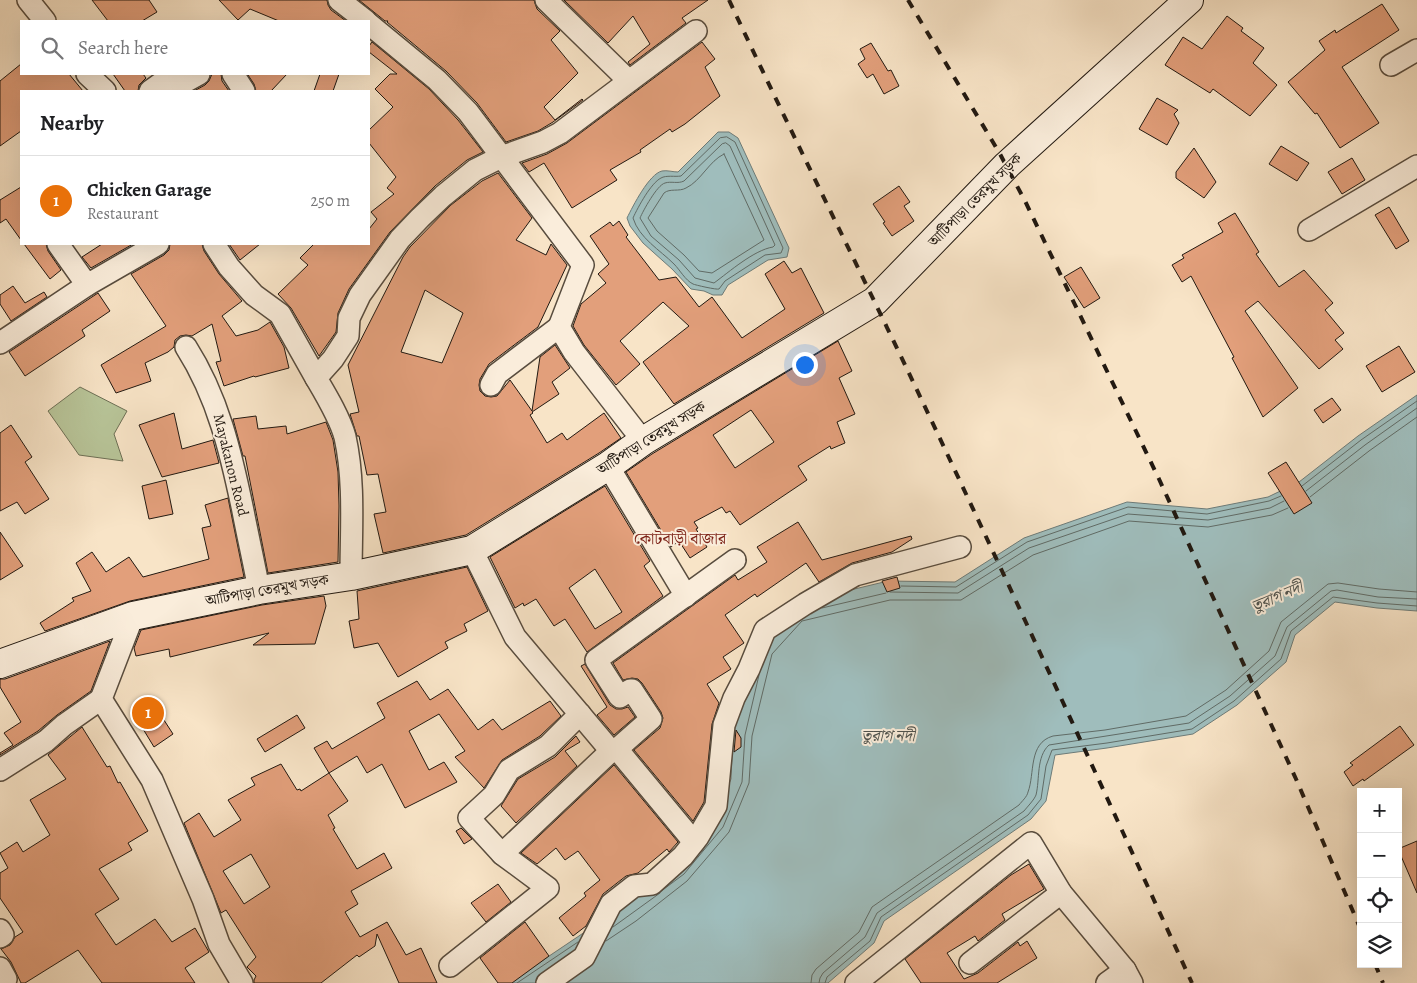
<!DOCTYPE html>
<meta charset="utf-8">
<style>
body{margin:0;font-family:Alegreya,"Noto Serif Bengali",serif;background:#f2f2f2;color:#202124}
.controls{position:absolute;right:15px;bottom:15px;display:grid;overflow:hidden;border-radius:0px;box-shadow:0 5px 20px #0002}
.controls button{width:45px;height:45px;display:grid;place-items:center;padding:0;border:0;border-bottom:1px solid #e0e0e0;background:#fff;color:#202124;font:25px sans-serif}
.you{position:absolute;left:804px;top:364px;width:18px;height:18px;margin:-12px;border:4px solid #fff;border-radius:50%;background:#1a73e8;box-shadow:0 0 0 8px #1a73e833}
.badge{display:grid;place-items:center;width:32px;height:32px;border-radius:50%;background:#0f766e;color:#fff;font-size:16px;font-weight:700}
.pin{position:absolute;translate:-50% -50%;border:2px solid #fff;box-shadow:0 1px 5px #0006}
.list{margin:0;padding:0;list-style:none}
h2{display:flex;justify-content:space-between;align-items:center;height:65px;margin:0;padding:0 20px;font-size:21px}
h2 small{font-size:16px;font-weight:400;color:#757577}
.list li{display:grid;grid-template-columns:32px 1fr auto;gap:15px;align-items:center;box-sizing:border-box;height:90px;padding:0 20px;border-top:1px solid #e0e0e0}
.list b{display:block;font-size:19px;white-space:nowrap}
.list p{margin:0;font-size:16px;white-space:nowrap;color:#757577}
.list em{font-size:16px;font-style:normal;color:#757577}
.icon{flex:none;width:28px;height:28px;fill:none;stroke:currentColor;stroke-width:2;stroke-linecap:round;stroke-linejoin:round}
.map{position:relative;flex:none;width:1417px;height:983px;overflow:hidden}
.search{position:absolute;background:#fff;box-shadow:0 5px 20px #0002;left:20px;top:20px;width:350px;height:55px;display:flex;align-items:center;gap:12px;box-sizing:border-box;padding:0 18px;border-radius:0px;color:#757577;font-size:19px}
.panel{position:absolute;background:#fff;box-shadow:0 5px 20px #0002;left:20px;top:90px;width:350px;height:155px;border-radius:0px}
.map>svg:first-child{display:block}
.green{fill:#b8c599;stroke:#6d6f55}
.water{fill:#9fbdbc;stroke:#6d7b78}
.lines{fill:none;stroke-linecap:round;stroke-linejoin:round}
.shore{stroke:#606b66;stroke-width:1}
.building{fill:#e29f7b;stroke:#221911;fill-rule:evenodd}
.minor-casing{stroke:#584c3e;stroke-width:24}
.secondary-casing{stroke:#221911;stroke-width:30}
.minor{stroke:#faeddb;stroke-width:21}
.secondary{stroke:#faeddb;stroke-width:28}
.rail{stroke:#221911;stroke-width:4;stroke-dasharray:9 9;stroke-linecap:butt}
.labels{text-anchor:middle;dominant-baseline:central;stroke-width:4;stroke-linejoin:round;paint-order:stroke}
.street-label{font-size:15px;fill:#221911;stroke:#faeddb}
.neighbourhood-label{font-size:16px;fill:#7a1f14;stroke:#faeddb}
.water-label{font-size:16px;font-style:italic;fill:#4e524d;stroke:#faeddb}
</style>
<div class="map">
<svg width="1417" height="983" viewBox="0 0 1417 983">
<rect width="100%" height="100%" fill="#f8e4c7"/>
<filter id="stains"><feTurbulence type="fractalNoise" baseFrequency=".004" numOctaves="4"/><feColorMatrix values="0 0 0 0 .2 0 0 0 0 .09 0 0 0 0 .02 0 0 0 .5 -.17"/></filter>
<radialGradient id="worn" r=".72"><stop offset=".6" stop-color="#630" stop-opacity="0"/><stop offset="1" stop-color="#630" stop-opacity=".3"/></radialGradient>
<path class="green" d="M80,387L127,411L114,434L123,461L79,455L48,411Z"/>
<g class="water">
<path d="M718,132H729L738,138L789,248L787,257L768,260L728,285L722,295H713L704,291L691,289L672,269L643,243L630,226L627,218C633,206 649,174 662,171C667,170 673,172 678,172Z"/>
<path d="M1417,395V611L1377,608L1335,602L1295,635L1286,662L1237,705L1193,734L1107,748L1055,755L1046,801L1031,819L884,921L874,943L828,983H509L625,905L713,822L731,779L733,733L755,644L792,604L888,581L955,582L1024,538L1127,502L1207,509L1268,497L1299,482L1358,436Z"/>
</g>
<g class="lines">
<g class="shore">
<path d="M727,137L735,142L783,248L781,253L765,255L725,281L719,289C717,290 695,285 693,284C685,280 680,270 674,264C660,250 639,238 633,218C638,207 651,183 661,178C666,175 675,177 681,176L720,138Z"/>
<path d="M726,143L730,146L775,245L773,247C754,250 729,272 714,283L695,278L679,260L651,236L640,218C643,211 657,185 665,183C671,181 678,184 684,181L722,144Z"/>
<path d="M724,154L764,240L712,273L699,271L684,255L657,231L648,218L664,193C670,188 679,192 686,188C701,181 709,161 724,154Z"/>
<path d="M1302,486L1361,440L1417,401"/>
<path d="M1306,491L1365,445L1417,408"/>
<path d="M1310,497L1369,451L1417,417"/>
<path d="M901,586L956,587L1027,542L1128,507L1207,514L1269,501L1281,496"/>
<path d="M890,592L958,593L1029,548L1128,514L1208,520L1270,508L1284,501"/>
<path d="M822,608L886,593"/>
<path d="M660,892L684,874L723,827L742,782L745,735L759,675"/>
<path d="M613,927L660,893"/>
<path d="M606,941L636,921L687,881L729,832L749,783L752,736L772,654L802,621L890,600H961L1033,555L1129,521L1208,527L1272,515L1288,508"/>
<path d="M517,983L578,942"/>
<path d="M811,983L812,975L816,969L859,932L872,907L1019,805C1022,801 1027,797 1028,792C1035,774 1028,743 1053,736L1105,730L1186,716L1226,690L1269,651L1281,622L1328,584L1338,583L1379,589L1417,592"/>
<path d="M819,983L820,978L823,973L865,937L877,913L1024,811C1028,806 1034,800 1036,795C1040,779 1036,757 1049,745L1189,723L1230,696L1275,656L1287,627L1331,591L1337,590L1378,597L1417,599"/>
<path d="M825,983L827,977L870,941L881,917L1028,815L1041,799L1046,766L1052,750L1107,743L1192,729L1234,701L1281,659L1291,631L1333,597L1377,603L1417,606"/>
</g>
</g>
<g class="building">
<path d="M92,0H149L157,12L142,21H108Z"/>
<path d="M219,0H327L328,5L331,10L346,21H279L250,9L238,20Z"/>
<path d="M359,0H534L537,9L560,31L551,40L578,73L544,107L555,120L582,99L583,100L553,122L538,131L506,142L477,103L446,71L387,22L388,21H385Z"/>
<path d="M564,0H708L682,18L686,23L630,65L628,62L650,44L633,16L608,43Z"/>
<path d="M1382,4L1399,30L1342,67L1379,123L1340,148L1317,113L1315,114L1288,82L1325,50L1319,41L1335,30L1336,33Z"/>
<path d="M1227,16L1243,28L1241,31L1264,48L1253,63L1277,85L1250,116L1213,89L1210,93L1165,65L1183,37L1202,49Z"/>
<path d="M372,42L429,89L458,120L483,152L467,160L435,186L390,232L349,289L338,313L336,332L319,356L291,308L278,294L308,265L300,258L314,244H369V229L377,219L371,212L394,194L387,188L396,177L369,143V130L393,107L375,89L390,74H397L369,52V46Z"/>
<path d="M702,42L715,59L705,67L720,96L685,124L672,132L670,129L640,150L641,152L610,170L617,180L572,208L544,163L529,172L522,163L547,154L567,143Z"/>
<path d="M871,43L888,71L891,70L899,86L884,94L873,74L867,78L858,64L865,59L860,49Z"/>
<path d="M21,64V74H69L83,91H21V131L0,146V81Z"/>
<path d="M113,74H143L146,78L139,85L138,91H125Z"/>
<path d="M212,74H221L222,81L229,91H194L205,85L209,81Z"/>
<path d="M250,74H287L271,91H256L254,84L248,75Z"/>
<path d="M320,74H339L333,91H314Z"/>
<path d="M1157,98L1178,110L1174,114L1179,123L1167,145L1139,129Z"/>
<path d="M1281,146L1309,163L1297,181L1269,164Z"/>
<path d="M1194,148L1216,182L1204,198L1176,178V172Z"/>
<path d="M1352,158L1365,180L1342,194L1328,172Z"/>
<path d="M498,173L532,218L516,240L546,255L551,244L567,265L538,327L489,364L480,379L479,385L480,391L485,396L491,397L497,396L510,380L532,411L540,357L555,345L570,368L552,382L559,394L532,412L533,413L530,415L547,443L562,433L567,440L604,413L621,438L599,453L466,535L383,553L374,514L386,512L378,474L367,475L359,436H357L350,414L359,412L348,365L403,257L410,247L451,205L482,181ZM425,290L463,313L442,363L401,352Z"/>
<path d="M899,186L910,202L904,206L914,221L892,236L883,223L885,222L873,204Z"/>
<path d="M21,187V240L6,219L0,223V200Z"/>
<path d="M1389,207L1409,241L1396,249L1375,215Z"/>
<path d="M1235,213L1259,252L1256,254L1279,287L1304,270L1333,303L1325,310L1344,333L1335,340L1343,349L1319,369L1258,301L1245,311L1298,388L1263,417L1232,358L1234,357L1191,276L1182,282L1172,265L1184,258L1182,255L1223,232L1218,223Z"/>
<path d="M619,221L628,235L626,237L659,280L676,277L699,307L712,297L742,338L785,309L765,274L784,261L792,273L801,268L824,313L674,404L643,362L689,326L663,302L620,341L640,364L616,385L584,345L573,326L581,304L606,283L598,274L609,264L590,236L610,222L613,226Z"/>
<path d="M24,244H46L48,251L61,270L50,279Z"/>
<path d="M102,244H133L91,268L82,257Z"/>
<path d="M170,244H202L204,251L219,274L242,301L222,316L236,336L258,330L270,322L284,347L289,368L255,377L254,376L224,386L216,362L221,361L212,324L192,336L186,335L180,336L175,340L174,347L168,352L145,363L151,381L116,393L101,365L166,326L131,274L164,255L169,250Z"/>
<path d="M229,244H260L240,260Z"/>
<path d="M1081,267L1100,298L1084,308L1064,277Z"/>
<path d="M13,286L25,303L44,292L47,297L11,321L0,304V295Z"/>
<path d="M98,293L110,311L82,330L85,336L25,376L9,352Z"/>
<path d="M838,341L852,371L839,378L855,414L837,422L845,443L831,449L830,446L798,466L807,480L740,525L730,511L726,513L722,507L694,522L698,528L696,529L707,547L690,558L679,541L671,547L626,472L652,454ZM751,410L774,442L735,468L713,435Z"/>
<path d="M1399,346L1415,372L1382,392L1366,366Z"/>
<path d="M1332,398L1341,410L1323,423L1314,410Z"/>
<path d="M174,413L182,449L213,440L219,463L162,477L139,425Z"/>
<path d="M256,416L258,429L286,426L287,434L326,422L333,440L338,472L339,506L338,562L268,573L245,456H243L233,419Z"/>
<path d="M11,425L32,457L25,462L49,499L25,514L17,502L0,511V433Z"/>
<path d="M1286,462L1312,503L1294,514L1268,473Z"/>
<path d="M166,480L173,514L149,519L142,486Z"/>
<path d="M605,486L650,561L644,566L663,596L587,652L565,619L554,626L536,599L524,606L523,603L515,608L490,557ZM595,569L622,612L595,629L569,588Z"/>
<path d="M228,498L244,577L130,601L45,631L40,623L74,601L72,598L91,591L76,563L92,552L106,572L129,557L143,577L209,559L202,528L211,526L205,505Z"/>
<path d="M798,522L822,560L911,536L912,539L892,552L852,563L819,582L806,563L757,597L755,594L725,615L744,643L723,657L731,669L707,684L719,703L712,724L704,802L693,821L634,750L660,728L663,718L661,712L642,683L638,679L632,678L623,680L613,663L735,575L738,580L767,562L757,547Z"/>
<path d="M0,532L23,566L0,580Z"/>
<path d="M467,567L488,611L464,624L467,631L445,642L448,648L398,677L378,643L354,648L349,621L359,619L357,591Z"/>
<path d="M897,577L900,588L887,592L882,581Z"/>
<path d="M324,596L326,606L315,644L253,645L269,633L170,657L169,649L136,656L134,648L141,630L262,605Z"/>
<path d="M110,641L91,691L57,715L38,731L0,755V753L13,745L4,733L21,722L0,687V679H5Z"/>
<path d="M585,664L610,705L616,709H622L628,707L635,717L614,735L597,715L607,707L581,666Z"/>
<path d="M417,681L430,700L448,689L478,730L493,719L502,730L550,701L561,716L540,736L502,760L484,788L455,757L465,751L439,714L409,731L429,770L444,762L457,782L405,808L382,764L367,773L357,756L329,773L348,801L328,815L335,828L333,829L357,869L384,853L392,868L351,891L358,904L345,912L360,937L387,922L406,955L421,948L437,983H399L377,934L375,946L359,957L357,955L321,983H254V980L256,976L247,967L256,957L226,910L221,913L184,823L199,813L214,837L241,820L228,800L255,785L251,778L281,764L297,790L300,789L301,791L329,773L314,748L327,741L332,749L385,718L377,703ZM251,854L270,887L244,904L223,871Z"/>
<path d="M151,700L173,734L154,747L134,714Z"/>
<path d="M297,715L305,728L265,752L257,739Z"/>
<path d="M1400,726L1414,745L1364,781L1363,779L1353,786L1344,772L1353,765L1350,763Z"/>
<path d="M82,727L107,767L110,766L118,783L120,782L148,831L128,843L132,850L99,869L119,899L95,914L116,945L155,919L172,942L195,928L209,952L185,968L195,983H102L78,950L25,983H21L11,962L1,949L10,945L15,937L23,932L0,898V873L8,868L0,853L17,842L23,852L50,835L30,800L66,779L48,755Z"/>
<path d="M736,730L741,738V747L734,752Z"/>
<path d="M576,736L580,742L565,751L577,766L516,823L501,806L518,779L555,757Z"/>
<path d="M614,765L678,842L669,852L667,849L638,873L626,876L603,894L586,926L573,936L559,918L586,896L584,893L600,880L578,851L565,860L556,848L537,864L521,853Z"/>
<path d="M461,828L472,839L464,844L456,831Z"/>
<path d="M1417,841V893L1398,849Z"/>
<path d="M1029,864L1044,889L1002,914L1005,920L978,941L975,936L947,953L964,979L978,973L1018,942L1020,946L1027,941L1037,958L997,983H921L905,959L1011,875Z"/>
<path d="M498,884L511,902L486,922L471,903Z"/>
<path d="M525,922L549,956L512,983H498L480,958Z"/>
</g>
<g class="lines">
<defs>
<g id="minor">
<path d="M28,0L45,21"/>
<path d="M339,0L366,21"/>
<path d="M546,0L629,81"/>
<path d="M369,24L437,80L468,112L583,265L559,327L574,352L643,441"/>
<path d="M1391,65L1417,50"/>
<path d="M87,74L105,91"/>
<path d="M233,74L244,91"/>
<path d="M150,91L164,81L181,84L199,74"/>
<path d="M1309,230L1417,166"/>
<path d="M58,244L87,285L158,244"/>
<path d="M214,244L229,267L254,295L280,314L316,378"/>
<path d="M0,343L87,285"/>
<path d="M186,347C218,397 231,453 243,511C248,537 254,563 259,590"/>
<path d="M491,385L497,374L559,327"/>
<path d="M608,466L686,596"/>
<path d="M472,550L515,637L611,751L617,749L694,842"/>
<path d="M351,576C351,530 355,482 345,437C340,418 326,395 316,378L333,359L348,336L349,318L360,295L400,239L420,218L443,196L475,170L501,157L543,142L560,133L696,31"/>
<path d="M133,616L101,699L152,780L203,899L219,944L242,983"/>
<path d="M617,749L651,719L632,690H630L620,697L619,696L596,660L735,560"/>
<path d="M0,770L46,741L64,725L101,699"/>
<path d="M502,854L469,818L494,795L509,770L548,746L580,714"/>
<path d="M0,930L3,935L0,937"/>
<path d="M970,963L1061,893"/>
<path d="M450,966L548,888L502,854L611,751"/>
<path d="M0,968L6,979L0,983"/>
<path d="M547,983L584,957L611,904L634,886L652,884L683,856L698,837L716,806L724,725L734,698L749,669L765,630L805,604L855,575L960,547"/>
<path d="M856,983L1031,843L1061,893L1125,970L1132,983"/>
<path d="M1107,983L1125,970"/>
</g>
<path id="secondary" d="M0,664L133,616L259,590L351,576L472,550L608,466L643,441L875,301L1007,165L1189,0"/>
</defs>
<use href="#minor" class="minor-casing"/>
<use href="#secondary" class="secondary-casing"/>
<use href="#minor" class="minor"/>
<use href="#secondary" class="secondary"/>
<g class="rail">
<path d="M729,0C787,124 848,246 907,369C1004,573 1098,778 1192,983"/>
<path d="M908,0L1000,154L1025,201L1159,479L1296,779L1361,930"/>
<path d="M1375,964L1383,983"/>
</g>
</g>
<g class="labels">
<g class="street-label">
<text transform="translate(975 200) rotate(-45)">আটিপাড়া তেরমুখ সড়ক</text>
<text transform="translate(651 438) rotate(-32)">আটিপাড়া তেরমুখ সড়ক</text>
<text transform="translate(231 465) rotate(76)">Mayakanon Road</text>
<text transform="translate(267 590) rotate(-10)">আটিপাড়া তেরমুখ সড়ক</text>
</g>
<g class="neighbourhood-label">
<text x="680" y="539">কোটবাড়ী বাজার</text>
</g>
<g class="water-label">
<text transform="translate(1277 597) rotate(-23)">তুরাগ নদী</text>
<text x="888" y="736">তুরাগ নদী</text>
</g>
</g>
<rect width="100%" height="100%" filter="url(#stains)"/>
<rect width="100%" height="100%" fill="url(#worn)"/>
</svg>
<div class="controls">
<button>+</button>
<button>−</button>
<button><svg class="icon" aria-label="locate" viewBox="0 0 24 24"><circle cx="12" cy="12" r="6"/><path d="M12 2v4M12 18v4M2 12h4M18 12h4"/></svg></button>
<button><svg class="icon" aria-label="layers" viewBox="0 0 24 24"><path d="M12 4l9 5-9 5-9-5zM3 14l9 5 9-5"/></svg></button>
</div>
<div class="you"></div>
<div class="pin badge" style="left:148px;top:713px;background:#e8710a">1</div>
<div class="search"><svg class="icon" aria-label="search" viewBox="0 0 24 24"><circle cx="10" cy="10" r="6"/><path d="M15 15l6 6"/></svg>Search here</div>
<section class="panel">
<h2>Nearby<small></small></h2>
<ul class="list">
<li><span class="badge" style="background:#e8710a">1</span><div><b>Chicken Garage</b><p>Restaurant</p></div><em>250 m</em></li>
</ul>
</section>
</div>
